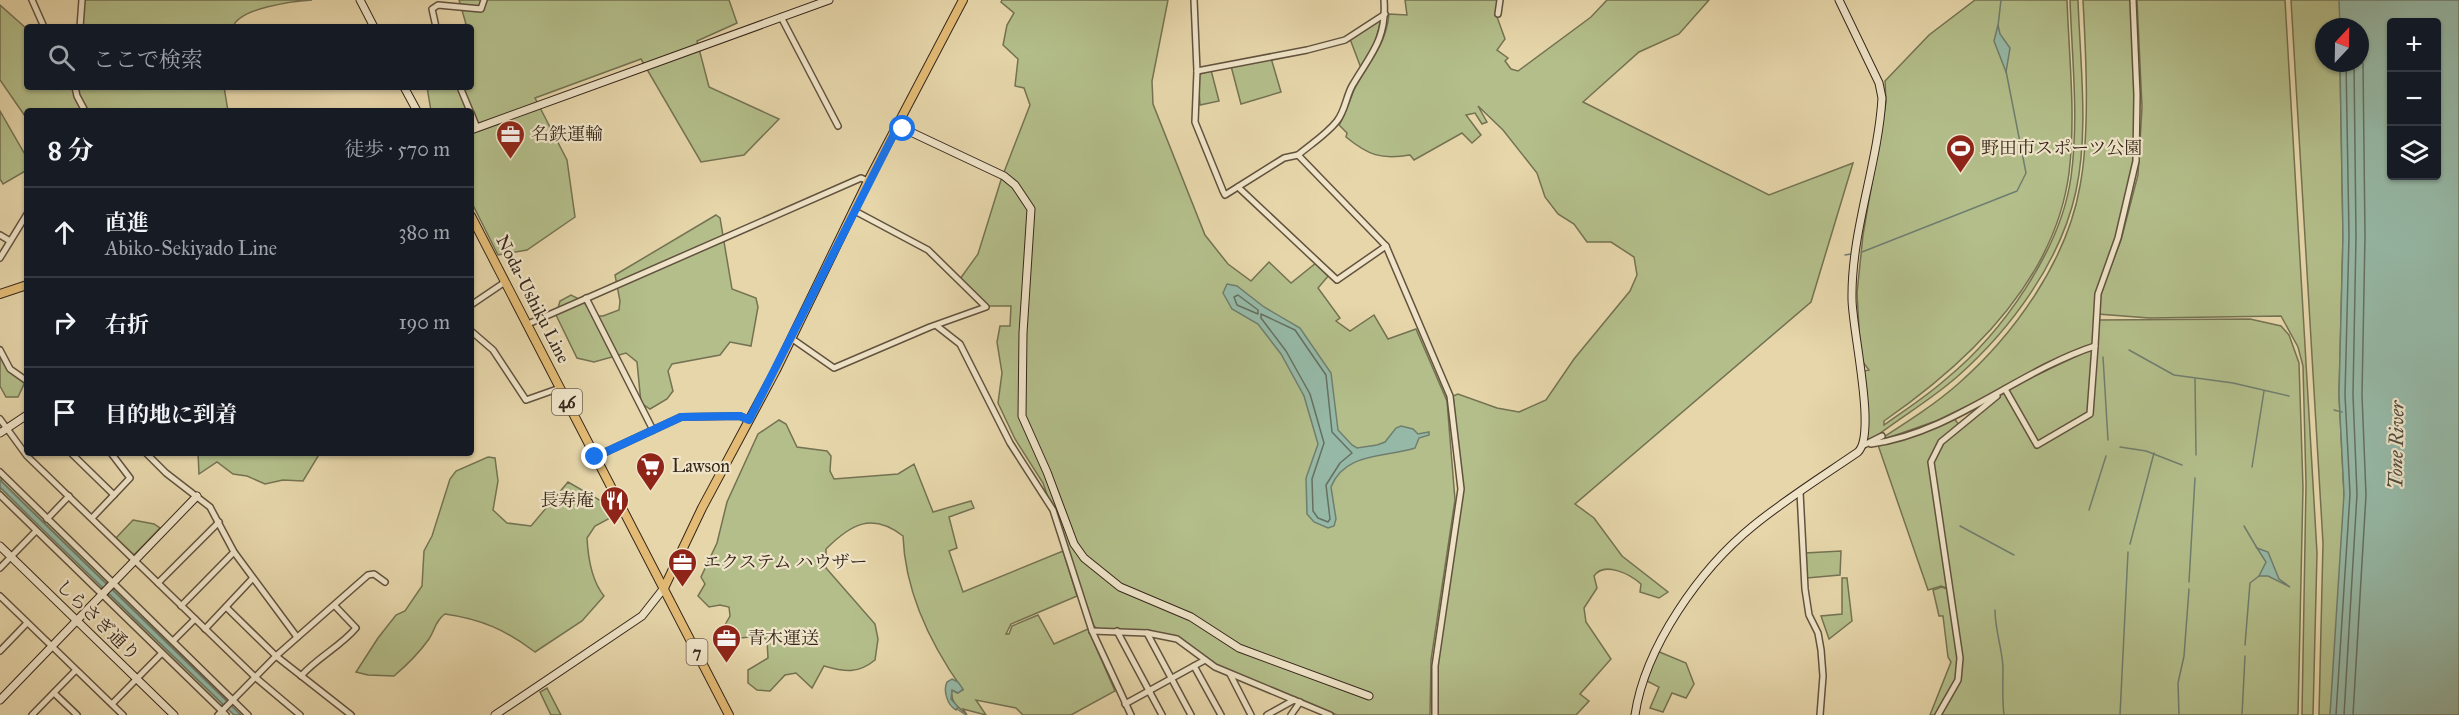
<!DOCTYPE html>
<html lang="ja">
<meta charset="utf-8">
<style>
body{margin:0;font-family:"IM FELL Great Primer","Noto Serif JP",serif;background:#20242c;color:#f1f3f6}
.controls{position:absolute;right:18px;top:18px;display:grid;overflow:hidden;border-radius:6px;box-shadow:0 2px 4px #0004}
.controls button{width:54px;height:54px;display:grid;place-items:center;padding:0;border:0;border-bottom:2px solid #363941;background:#171b24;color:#f1f3f6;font:30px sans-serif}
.compass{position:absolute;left:2315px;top:18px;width:54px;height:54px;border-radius:50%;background:#171b24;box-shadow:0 2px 4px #0004;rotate:22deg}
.stop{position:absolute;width:18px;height:18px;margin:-14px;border:4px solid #1a73e8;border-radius:50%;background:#fff}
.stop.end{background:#1a73e8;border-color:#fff;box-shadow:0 2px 6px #0008}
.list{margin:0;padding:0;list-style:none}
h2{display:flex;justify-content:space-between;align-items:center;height:78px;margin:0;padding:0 24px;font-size:26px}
h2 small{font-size:20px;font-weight:400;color:#9ea1a6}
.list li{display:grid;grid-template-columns:39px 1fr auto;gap:18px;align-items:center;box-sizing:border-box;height:90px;padding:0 24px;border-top:2px solid #363941}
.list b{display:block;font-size:22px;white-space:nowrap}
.list p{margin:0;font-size:20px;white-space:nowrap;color:#9ea1a6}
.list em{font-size:20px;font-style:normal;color:#9ea1a6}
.icon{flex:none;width:33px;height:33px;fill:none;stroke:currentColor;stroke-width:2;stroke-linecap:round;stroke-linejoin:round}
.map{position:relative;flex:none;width:2459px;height:715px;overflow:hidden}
.search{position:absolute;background:#171b24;box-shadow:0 2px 4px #0004;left:24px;top:24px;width:450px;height:66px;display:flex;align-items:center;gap:15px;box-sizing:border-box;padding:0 21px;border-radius:6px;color:#9ea1a6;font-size:22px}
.panel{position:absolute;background:#171b24;box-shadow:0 2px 4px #0004;left:24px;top:108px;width:450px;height:348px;border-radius:6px}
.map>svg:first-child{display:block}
.green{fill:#b3be8a;stroke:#747252;stroke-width:1.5}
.water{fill:#96b9a7;stroke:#707e6f;stroke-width:1.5;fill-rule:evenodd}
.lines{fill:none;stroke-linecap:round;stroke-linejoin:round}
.shore{stroke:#667061;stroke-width:1.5}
.stream{stroke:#707e6f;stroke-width:1.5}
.street-casing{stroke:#62523f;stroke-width:8}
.secondary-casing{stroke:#36261b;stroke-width:9}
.primary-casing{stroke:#36261b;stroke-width:10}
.street{stroke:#efe4c8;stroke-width:5}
.secondary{stroke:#efe4c8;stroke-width:7}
.primary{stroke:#e3bb75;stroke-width:8}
.route{stroke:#1a73e8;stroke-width:8}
.labels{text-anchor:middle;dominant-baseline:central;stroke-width:4.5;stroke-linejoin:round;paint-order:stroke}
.shield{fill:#efe4c8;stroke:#6e5f4f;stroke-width:1.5}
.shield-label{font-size:16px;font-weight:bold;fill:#36261b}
.poi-label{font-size:18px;fill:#36261b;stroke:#efe4c8;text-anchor:start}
.street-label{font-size:18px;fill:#36261b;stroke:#efe4c8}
.water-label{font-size:20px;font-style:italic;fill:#4e4b3e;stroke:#efe4c8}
</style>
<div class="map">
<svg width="2459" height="715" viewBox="0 0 2459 715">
<rect width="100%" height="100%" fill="#e6d6aa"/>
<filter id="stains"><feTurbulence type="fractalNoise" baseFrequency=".00333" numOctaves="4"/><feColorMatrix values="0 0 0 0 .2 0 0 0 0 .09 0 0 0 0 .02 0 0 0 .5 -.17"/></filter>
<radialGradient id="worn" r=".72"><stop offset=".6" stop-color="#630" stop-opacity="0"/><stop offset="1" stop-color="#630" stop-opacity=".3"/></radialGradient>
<g class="green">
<path d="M83,0H312C294,1 239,8 233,27H81Z"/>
<path d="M459,0H729L737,23L697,41L709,87L779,119L744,155L701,162L641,59L535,98L567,160L575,217L527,250L498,255L471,201V111H431L427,87H471V27H459L466,24Z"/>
<path d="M1002,0H1168L1152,81L1153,104L1205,235L1228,264L1251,281L1269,262L1291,283L1316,263L1329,275L1318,288L1340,318L1336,321L1350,331L1374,315L1388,339L1416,329L1447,401L1455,500L1431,660L1430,715H1337L1217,666L1177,637L1098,629L1094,626L1043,483L1015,439L998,403L1002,373L997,342L1000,326H1010L1011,306H989L960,279L978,254L1001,180L1030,105L1024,88L1015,86L1018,59L1003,45L1007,25L1014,13L1001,2Z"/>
<path d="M1405,0H1498L1497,17L1505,39L1497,50L1508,58L1505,61L1511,69L1518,71L1591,17L1607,0H1709L1679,34L1639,52L1583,102L1769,195L1853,163L1811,302L1575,504L1594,518L1622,556L1668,592L1659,598L1640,592L1641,584C1630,574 1604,561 1594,576L1597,588L1584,608L1586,622L1611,659L1580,694L1589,701L1576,715H1437V667L1463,494L1453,396L1458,394L1497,408L1519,412L1546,400L1574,359L1630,291L1637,275L1634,257L1611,242H1587L1574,224L1558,214L1545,197L1537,173L1503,130L1478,106L1487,122L1482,124L1475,113L1466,115L1481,135L1472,143L1462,133L1414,160L1410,155C1381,160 1368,155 1346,137L1347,133L1339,125C1346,114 1349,102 1354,90C1368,63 1386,46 1389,14L1407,15Z"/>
<path d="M1975,0H2067C2069,57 2076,116 2069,173C2055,280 1968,363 1884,421V425C1905,410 1927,396 1946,379C2002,333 2061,250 2071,177C2079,119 2072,59 2070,0H2078C2080,62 2089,130 2076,191C2061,261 2011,329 1958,376C1931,400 1899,418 1870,441L1867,438L1864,371L1869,370L1862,361L1860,345L1857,293L1863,235L1886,102L1885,81L1929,35Z"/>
<path d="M2083,0H2132L2136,94L2133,168L2116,238L2100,282L2093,345L1936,421L1876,442C1904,424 1933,406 1958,384C2014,335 2067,261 2080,186C2090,133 2086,55 2083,0Z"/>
<path d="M2137,0H2285L2317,553L2313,715H2302L2306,484L2303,366L2298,347L2281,316L2149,318L2098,314L2101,292L2121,240L2138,175L2142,107Z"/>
<path d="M2291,0H2340V27H2324V63H2340L2343,236L2339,395L2344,494L2343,715H2319L2323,543Z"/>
<path d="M0,5L27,29V87H224L228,111H27V119L0,80Z"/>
<path d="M1382,17L1375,42L1361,68L1350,39Z"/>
<path d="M1271,58L1281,92L1241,104L1231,66Z"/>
<path d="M1211,70L1219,101L1200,105L1198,75Z"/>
<path d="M0,111L27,158V170L3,184L0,179Z"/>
<path d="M716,215L720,218L732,289L756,298L758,307L751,346L730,342L720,355L672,364L668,371L673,391L667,399L650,409L641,403L637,362L626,353L594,362L577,358L556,315L560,301L571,295L583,301L594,316H603L619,310L620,301L615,275Z"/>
<path d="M2250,319L2281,326L2289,335L2299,363L2303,488L2298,715H1940L1962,669L1933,462L1940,446L2003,392L2006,393L2036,447L2091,416L2098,320Z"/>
<path d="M2092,349L2094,350L2089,413L2037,442L2007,389Z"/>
<path d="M0,355L7,367L25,382L18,397H6L0,386Z"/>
<path d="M1954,418L1959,425L1939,441L1929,462L1947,588L1941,586L1928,590L1878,445Z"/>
<path d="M779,420L786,424L797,447L827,451L831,456L830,471L834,479L898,474L914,464L933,512L971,501L974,508L949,517L957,548L949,551L963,592L1063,551L1077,596L1011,624L1006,634H1009L1012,626L1038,615L1054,644L1088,629L1115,691L1071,715H1023L1016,708L976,700L986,715L963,709L967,715C959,707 950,704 952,690L957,693L963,690C931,645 905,592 903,536C872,512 851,524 826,549V568L875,624L878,639L875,660C858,674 845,672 824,666L812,688L796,673L785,675L770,691L757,690L748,683V670L768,658L767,640L762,636L728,639L721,632L730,616L729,607L720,605L709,607L698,596L705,584L701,577L717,543L727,502L758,434Z"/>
<path d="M198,453H320L303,481L283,480L265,484L247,476L233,474L217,462L199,474Z"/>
<path d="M488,457L495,458L498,481L493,510L507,523L531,526L568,482L603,502L612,517L595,526L587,538C588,558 591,580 604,596L582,621L535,652C506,630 481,619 445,614C435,621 435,630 429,639C419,653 407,665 394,676L368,675L356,672L378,638L396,615L405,611L422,586L424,551L432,536L450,479L456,471Z"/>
<path d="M0,475L109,581L107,584L2,482Z"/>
<path d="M0,487L103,587L100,590L0,493Z"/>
<path d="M133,520L154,524L160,528L134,555L116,538Z"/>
<path d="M1841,551L1840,575L1807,578L1805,553Z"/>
<path d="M1842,578H1847L1852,621L1829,639L1821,616L1842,614Z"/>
<path d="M115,587L229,698L227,700L113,590Z"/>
<path d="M1942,587L1947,589L1958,656L1956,679L1937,715H1930L1951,662L1948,657L1943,616H1939L1933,590Z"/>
<path d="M109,594L223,704L220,707L106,597Z"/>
<path d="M1657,651L1686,663L1694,684L1686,698L1672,693L1663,712L1650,708L1659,687L1647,681Z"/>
<path d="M547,688L561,715H551L540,692Z"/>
</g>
<g class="water">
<path d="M2339,0H2459V715H2330L2344,494L2339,395L2343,236L2340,63H2360V27H2340ZM2392,22H2436V176H2392Z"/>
<path d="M1998,25L2000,34L2010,48L2006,72L1994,41Z"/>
<path d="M1227,284L1237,286L1264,307L1300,328L1331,373L1338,430L1352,445L1357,448L1377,445L1385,442L1396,428L1401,426L1413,429L1418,434L1429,432V435L1419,438L1415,448C1384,458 1345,452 1331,487L1336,519L1334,526L1328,528L1314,522L1307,514L1306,478L1318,444L1304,396L1281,354L1258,324L1232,309L1223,293Z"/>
<path d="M0,480L17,497L241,715H234L32,519L0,487Z"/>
<path d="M2257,548L2268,552L2279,579L2290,587L2268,576H2259L2266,562Z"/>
<path d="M952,679L958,682L963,689L958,693L952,690L951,699L958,707L956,710C947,705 943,690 947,682Z"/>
</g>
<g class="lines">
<g class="shore">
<path d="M1238,295L1258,310V314L1237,305L1234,297Z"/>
<path d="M1261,314L1295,330L1326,375L1332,432L1352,453L1340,463L1326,485L1330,519L1328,522L1318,518L1313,511L1312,479L1324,443L1310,394L1286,351L1261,318Z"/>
<path d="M2336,715L2350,494L2345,395L2349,236L2346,63"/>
<path d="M2344,715L2357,494L2353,395L2356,236L2354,63"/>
<path d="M2353,715L2366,495L2362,395L2365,236L2363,64L2360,53"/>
</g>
<g class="stream">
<path d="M1998,26L2001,0"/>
<path d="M1862,252L2017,191L2026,173L2006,71"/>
<path d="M1845,255L1851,254"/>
<path d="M2129,350L2174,375L2233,383L2289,396"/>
<path d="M2103,357L2108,440"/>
<path d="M2195,379L2196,455"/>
<path d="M2334,410L2342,412"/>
<path d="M2120,447L2146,451L2182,465"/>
<path d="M2252,467L2264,391"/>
<path d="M2089,510L2106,456"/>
<path d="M1960,526L2014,555"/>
<path d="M2244,526L2257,548"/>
<path d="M2130,544L2154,453"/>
<path d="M2189,582L2195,478"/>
<path d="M1995,610C1995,630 2002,648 2003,667C2003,683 2002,699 2004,715"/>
<path d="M2245,645L2250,583L2259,576"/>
<path d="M957,709L966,715"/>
<path d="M2120,715L2128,552"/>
<path d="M2179,715L2178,683L2184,656L2189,589"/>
<path d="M2242,715L2245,656"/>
</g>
<defs>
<g id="street">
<path d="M32,0L44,27"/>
<path d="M1194,0L1197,71L1195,122L1223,191L1225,195L1284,158L1298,155"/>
<path d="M1384,0C1387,40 1370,55 1352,86C1346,97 1345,111 1337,121C1327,134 1311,144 1298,155L1386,246L1450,396L1461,489L1435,666V715"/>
<path d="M1498,14L1500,0"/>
<path d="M781,17L838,126"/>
<path d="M80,27L82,0"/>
<path d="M436,27L432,9L438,5L481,9L484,0"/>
<path d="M1197,71L1307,50L1345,40L1385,14"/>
<path d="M75,87L77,96L85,111"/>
<path d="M460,87L470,111"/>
<path d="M471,113L477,128"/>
<path d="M1238,187L1337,280L1386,246"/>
<path d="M0,235L10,241"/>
<path d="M0,258L27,214"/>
<path d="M586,298L653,430L681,417L740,416L749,420"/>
<path d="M471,305L505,282"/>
<path d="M528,324L861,178L868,181"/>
<path d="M937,326L960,344L1010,443L1053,510L1092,631L1131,715"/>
<path d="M471,331L493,350L526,400L560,388"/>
<path d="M791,338L834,368L930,327L986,307L928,250L853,210"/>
<path d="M0,350L10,369L27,381"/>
<path d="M2005,389L2037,445L2090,414L2095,346"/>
<path d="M0,419L27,456L255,677L300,715"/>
<path d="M1871,444C1952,433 2018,371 2095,346L2098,294L2118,238L2136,161L2137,95L2133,0"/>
<path d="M1864,445L1882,436"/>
<path d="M71,453L114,495"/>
<path d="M146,453L166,473L210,507L234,552L297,637"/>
<path d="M595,457L653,430"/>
<path d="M0,472L248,715"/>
<path d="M1800,492L1805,589L1809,615L1818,633L1821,650L1823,676L1820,715"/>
<path d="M0,495L226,715"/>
<path d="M92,518L130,478L111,453"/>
<path d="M47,519L69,496"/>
<path d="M0,568L36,531"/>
<path d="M158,583L219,522"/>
<path d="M0,596L123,715"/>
<path d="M181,606L234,552"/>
<path d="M226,607L276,656L351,715"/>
<path d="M205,629L252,579"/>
<path d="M1092,631L1147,633L1177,639L1215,667L1330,715"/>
<path d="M1117,631L1162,715"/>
<path d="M1147,633L1191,715"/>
<path d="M173,641L195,619"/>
<path d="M0,651L27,623"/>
<path d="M1194,666L1221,715"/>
<path d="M1230,674L1251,715"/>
<path d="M301,676C318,657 341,646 356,628L335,606"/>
<path d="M54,693L77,715"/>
<path d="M112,704L162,653"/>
<path d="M1125,704L1205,660"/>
<path d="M32,715L75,671"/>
<path d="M218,715L276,656L368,575L374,574L385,582"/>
<path d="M1267,715L1294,700"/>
<path d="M1291,715L1300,702"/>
<path d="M1938,715L1958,680L1960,658L1931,462L1941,442L1997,396"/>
</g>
<g id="secondary">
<path d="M360,0L374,27"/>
<path d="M404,87L417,111"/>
<path d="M898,126L1004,176L1015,185L1031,209L1023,333L1022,416L1047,472L1074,544L1084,558L1120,587L1191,617L1239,648L1369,696"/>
<path d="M471,130L829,0"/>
<path d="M0,433L27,415"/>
<path d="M0,546L174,715"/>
<path d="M0,700L197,496"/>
<path d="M495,715L642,616L664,588"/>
<path d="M1635,715C1645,647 1700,569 1753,526C1786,499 1823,476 1858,452C1877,434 1852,329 1852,299C1851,231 1878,165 1882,98L1879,83L1839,0"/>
</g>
<g id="primary">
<path d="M471,216L729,715"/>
<path d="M0,294L27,285"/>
<path d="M664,588L702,508L776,370L868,181L963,0"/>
</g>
</defs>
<use href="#street" class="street-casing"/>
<use href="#secondary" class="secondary-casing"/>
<use href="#primary" class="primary-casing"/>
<use href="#street" class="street"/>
<use href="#secondary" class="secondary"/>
<use href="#primary" class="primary"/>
</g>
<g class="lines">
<path class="route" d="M595,457L681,417L740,416L749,420L898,126L903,129"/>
</g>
<defs>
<symbol id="office-pin" viewBox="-11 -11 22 30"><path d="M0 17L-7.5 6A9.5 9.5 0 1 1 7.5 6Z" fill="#8f2418" stroke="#efe4c8"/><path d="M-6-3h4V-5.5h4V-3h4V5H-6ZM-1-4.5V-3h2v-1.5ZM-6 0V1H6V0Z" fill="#fff"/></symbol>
<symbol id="stadium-pin" viewBox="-11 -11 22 30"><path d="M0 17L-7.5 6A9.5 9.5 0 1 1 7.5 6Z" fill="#8f2418" stroke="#efe4c8"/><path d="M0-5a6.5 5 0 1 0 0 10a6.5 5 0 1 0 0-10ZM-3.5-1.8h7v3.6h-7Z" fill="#fff"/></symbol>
<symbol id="supermarket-pin" viewBox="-11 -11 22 30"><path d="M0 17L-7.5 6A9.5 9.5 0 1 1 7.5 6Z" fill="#8f2418" stroke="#efe4c8"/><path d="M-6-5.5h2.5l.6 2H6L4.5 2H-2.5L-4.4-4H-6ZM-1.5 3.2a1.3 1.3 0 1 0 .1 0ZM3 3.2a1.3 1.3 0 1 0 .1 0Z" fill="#fff"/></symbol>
<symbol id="restaurant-pin" viewBox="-11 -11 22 30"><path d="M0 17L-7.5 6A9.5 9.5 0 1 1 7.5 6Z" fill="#8f2418" stroke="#efe4c8"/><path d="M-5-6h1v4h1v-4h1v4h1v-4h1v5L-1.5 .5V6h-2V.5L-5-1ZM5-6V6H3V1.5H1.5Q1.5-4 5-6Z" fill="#fff"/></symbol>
</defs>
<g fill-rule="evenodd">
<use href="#office-pin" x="494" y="118" width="33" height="45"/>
<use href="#stadium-pin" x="1944" y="132" width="33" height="45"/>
<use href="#supermarket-pin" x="634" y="450" width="33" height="45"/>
<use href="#restaurant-pin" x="598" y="484" width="33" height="45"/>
<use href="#office-pin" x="666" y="546" width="33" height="45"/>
<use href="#office-pin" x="710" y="622" width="33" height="45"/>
</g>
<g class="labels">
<g class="shield">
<rect x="552" y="389" width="30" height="26" rx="4.5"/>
<rect x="686.5" y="639" width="21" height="26" rx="4.5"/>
</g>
<g class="shield-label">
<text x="567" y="402">46</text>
<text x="697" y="652">7</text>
</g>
<g class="poi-label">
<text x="531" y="134">名鉄運輸</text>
<text x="1981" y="148">野田市スポーツ公園</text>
<text x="672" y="466">Lawson</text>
<text x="594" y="500" text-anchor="end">長寿庵</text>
<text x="703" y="562">エクステム ハウザー</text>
<text x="747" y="638">青木運送</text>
</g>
<g class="street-label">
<text transform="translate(533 299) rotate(63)">Noda-Ushiku Line</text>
<text transform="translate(98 620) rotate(44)">しらさぎ通り</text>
</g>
<g class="water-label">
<text transform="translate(2396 445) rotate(-89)">Tone River</text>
</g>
</g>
<rect width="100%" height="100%" filter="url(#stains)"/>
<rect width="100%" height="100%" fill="url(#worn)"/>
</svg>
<div class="controls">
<button>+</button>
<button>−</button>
<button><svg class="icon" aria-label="layers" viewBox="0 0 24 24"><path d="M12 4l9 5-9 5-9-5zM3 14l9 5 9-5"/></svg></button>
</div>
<svg class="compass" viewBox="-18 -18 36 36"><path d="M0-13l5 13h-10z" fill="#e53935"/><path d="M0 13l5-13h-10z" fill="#9ea1a6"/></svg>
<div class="stop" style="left:903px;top:129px"></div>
<div class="stop end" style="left:595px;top:457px"></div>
<div class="search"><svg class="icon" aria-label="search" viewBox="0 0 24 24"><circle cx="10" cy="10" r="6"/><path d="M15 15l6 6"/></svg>ここで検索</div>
<section class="panel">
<h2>8 分<small>徒歩 · 570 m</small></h2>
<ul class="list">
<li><svg class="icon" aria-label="ahead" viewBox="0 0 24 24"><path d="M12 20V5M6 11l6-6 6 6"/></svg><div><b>直進</b><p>Abiko-Sekiyado Line</p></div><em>380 m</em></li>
<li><svg class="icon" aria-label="right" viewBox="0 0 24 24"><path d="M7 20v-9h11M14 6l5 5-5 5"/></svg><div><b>右折</b></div><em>190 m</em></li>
<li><svg class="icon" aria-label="arrive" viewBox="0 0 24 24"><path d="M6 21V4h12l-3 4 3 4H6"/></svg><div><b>目的地に到着</b></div></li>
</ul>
</section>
</div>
